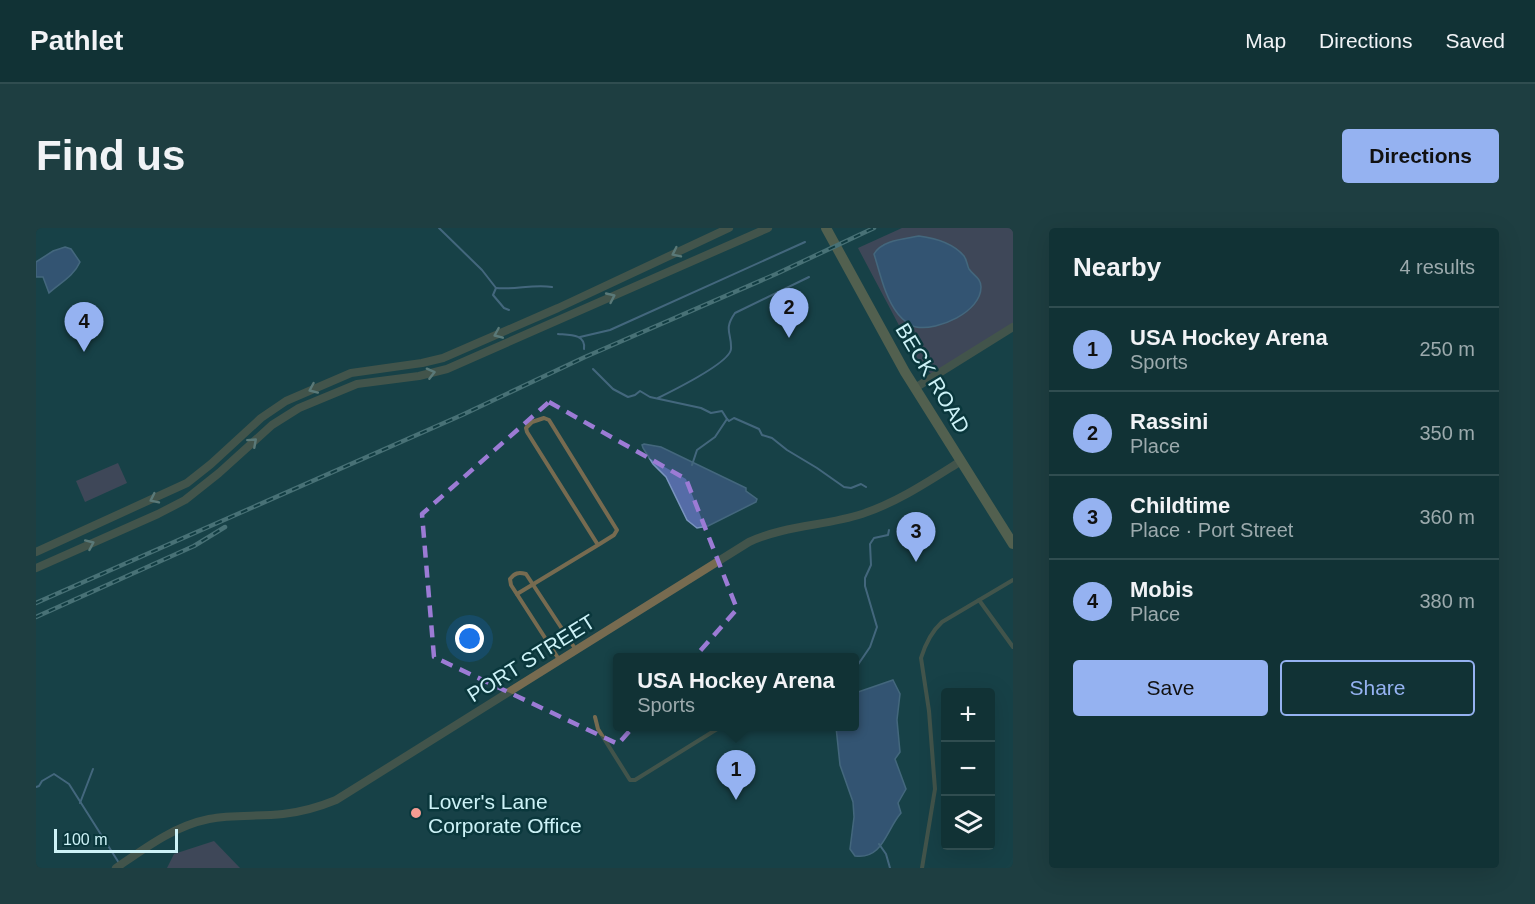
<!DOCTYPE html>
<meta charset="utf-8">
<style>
body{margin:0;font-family:Helvetica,sans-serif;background:#1e3e41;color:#f1f3f6}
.controls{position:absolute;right:18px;bottom:18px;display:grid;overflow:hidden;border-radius:6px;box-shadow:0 6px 24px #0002}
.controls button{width:54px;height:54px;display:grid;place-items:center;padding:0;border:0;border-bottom:2px solid #304d50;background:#113235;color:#f1f3f6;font:30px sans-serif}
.scale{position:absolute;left:18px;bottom:15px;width:124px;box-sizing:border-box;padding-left:6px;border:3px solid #cdf2f7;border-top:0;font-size:16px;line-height:21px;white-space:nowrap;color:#cdf2f7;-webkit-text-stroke:4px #0a373c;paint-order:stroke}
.you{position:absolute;left:434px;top:411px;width:21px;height:21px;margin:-15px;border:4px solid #fff;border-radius:50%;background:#1a73e8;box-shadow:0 0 0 9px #1a73e833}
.badge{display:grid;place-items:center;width:39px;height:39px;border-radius:50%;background:#95b2f1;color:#111;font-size:20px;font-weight:700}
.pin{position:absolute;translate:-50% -50px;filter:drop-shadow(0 2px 3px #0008)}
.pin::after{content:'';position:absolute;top:32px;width:21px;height:18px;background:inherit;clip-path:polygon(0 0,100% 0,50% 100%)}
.popup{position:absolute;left:577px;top:425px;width:246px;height:78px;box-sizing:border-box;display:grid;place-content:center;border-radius:6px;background:#113235;filter:drop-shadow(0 2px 4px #0005);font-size:20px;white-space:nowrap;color:#9caaad}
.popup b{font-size:22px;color:#f1f3f6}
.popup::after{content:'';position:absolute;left:50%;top:100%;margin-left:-12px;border:12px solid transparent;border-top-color:#113235}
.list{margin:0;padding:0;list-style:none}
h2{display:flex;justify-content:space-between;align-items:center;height:78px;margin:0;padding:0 24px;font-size:26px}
h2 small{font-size:20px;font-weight:400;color:#9caaad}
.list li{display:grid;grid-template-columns:39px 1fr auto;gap:18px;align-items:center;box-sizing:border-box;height:84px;padding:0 24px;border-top:2px solid #304d50}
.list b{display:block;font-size:22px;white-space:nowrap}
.list p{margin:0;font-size:20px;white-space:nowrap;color:#9caaad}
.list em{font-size:20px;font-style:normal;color:#9caaad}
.actions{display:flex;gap:12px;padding:18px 24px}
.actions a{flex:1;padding:14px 0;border:2px solid #95b2f1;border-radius:6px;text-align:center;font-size:21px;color:#95b2f1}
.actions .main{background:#95b2f1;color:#111}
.icon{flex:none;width:33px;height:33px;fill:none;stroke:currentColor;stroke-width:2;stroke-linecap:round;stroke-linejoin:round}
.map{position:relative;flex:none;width:977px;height:640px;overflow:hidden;border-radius:6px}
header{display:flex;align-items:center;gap:36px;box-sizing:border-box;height:84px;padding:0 30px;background:#113235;border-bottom:2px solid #304d50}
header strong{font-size:28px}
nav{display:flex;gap:33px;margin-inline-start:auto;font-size:21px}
.intro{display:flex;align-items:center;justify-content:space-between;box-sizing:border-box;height:144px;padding:0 36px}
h1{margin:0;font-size:42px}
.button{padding:15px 27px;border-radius:6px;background:#95b2f1;color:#111;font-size:21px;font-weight:700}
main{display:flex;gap:36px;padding:0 36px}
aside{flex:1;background:#113235;border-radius:6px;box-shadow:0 6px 24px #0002}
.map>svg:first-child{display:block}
.green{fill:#6d4f6d;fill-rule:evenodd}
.water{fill:#556ca7;stroke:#7994bf;stroke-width:1.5}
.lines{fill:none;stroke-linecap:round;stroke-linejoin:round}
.stream{stroke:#7994bf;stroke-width:2}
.lane{stroke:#776b50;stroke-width:4}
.street{stroke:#776b50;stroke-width:8}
.secondary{stroke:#998559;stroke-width:10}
.rail-casing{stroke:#83aaaf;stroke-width:4.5}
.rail{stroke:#0a373c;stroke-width:2;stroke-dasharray:7;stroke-linecap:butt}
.oneway{stroke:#abbcb4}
.marked{fill:none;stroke:#9c7bd5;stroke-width:4.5;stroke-dasharray:12 8;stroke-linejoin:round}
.poi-dot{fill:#f59c92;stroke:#0a373c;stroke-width:2}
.labels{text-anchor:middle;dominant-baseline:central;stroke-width:5;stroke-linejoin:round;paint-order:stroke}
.street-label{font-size:21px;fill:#cdf2f7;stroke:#0a373c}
.poi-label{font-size:21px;fill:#cdf2f7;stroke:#0a373c;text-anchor:start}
</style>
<header>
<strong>Pathlet</strong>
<nav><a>Map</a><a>Directions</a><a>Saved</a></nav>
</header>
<div class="intro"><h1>Find us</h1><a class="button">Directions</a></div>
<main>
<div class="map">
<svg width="977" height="640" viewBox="0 0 977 640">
<rect width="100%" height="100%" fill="#174247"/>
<g class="green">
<path d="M866,0H977V99L898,148L884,137L822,20ZM883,8L929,29L934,42L942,50L846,17Z"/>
<path d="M82,235L91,255L49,274L40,253Z"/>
<path d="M178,613L204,640H131L138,626Z"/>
</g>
<g class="water">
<path d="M883,8C899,10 917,15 928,28C931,32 931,37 933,41C937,47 945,50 945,59C945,84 902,103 880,99C874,98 866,91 862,86C849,70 844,45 838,26C846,12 868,11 883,8Z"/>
<path d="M29,19L35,21L44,34C38,48 24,55 13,65L7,49H0V34L17,23Z"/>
<path d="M608,216L625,219L710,260V263L721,271L720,274L672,298L661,300L651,292L630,249L617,236L607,220L606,217Z"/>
<path d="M857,452L864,466L861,492L864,524L859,531L870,561L862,575L865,585C850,602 847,632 819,628L814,621L818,589L817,574L804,537L800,499L819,498V465Z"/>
</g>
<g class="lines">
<g class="stream">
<path d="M403,0L446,42L460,60"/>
<path d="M460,60C479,62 497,56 516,59"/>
<path d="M460,60L457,67L468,80L473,82"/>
<path d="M522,106C534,107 550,106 548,121"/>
<path d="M544,109L574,102L769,14"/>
<path d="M557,141L577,161L592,169L599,167L604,163L614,169L665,180L675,185L686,183L691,191"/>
<path d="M622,170C636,163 694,135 695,121C696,105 687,102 699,85L773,49"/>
<path d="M691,191L693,193L698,190L723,201L726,207L736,210L751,222L781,240L808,259L815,260L825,256L830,259"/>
<path d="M656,237L661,222L679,209L691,191"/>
<path d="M819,441L834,419L841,399L829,358V350L835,337L834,316L838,310L852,307L853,302"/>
<path d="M0,559L3,558L6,553L18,546L33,556L83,635"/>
<path d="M44,575L57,541"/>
<path d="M843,616L850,626L854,640"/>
</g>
<g class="lane">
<path d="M481,366L562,317L491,204L490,200L496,194L508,190L513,192L581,302L578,307L562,317"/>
<path d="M943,372L977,419"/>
<path d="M524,433L475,357L474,351C479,345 482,344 490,346L540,422"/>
<path d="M559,489L562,501L594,552H599L686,498"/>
<path d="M886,640L899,561L893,483L885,430C889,417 895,404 906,394L977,352"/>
</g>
<g class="street">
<path d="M879,160L977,99"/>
<path d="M0,324L151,255L175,236L225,190L250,173L315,145L386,135L407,130L522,80L693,0"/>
<path d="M0,340L122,286L149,272L183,245L236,197L263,180L321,156L383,148L411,141L732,0"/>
<path d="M80,640C109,620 138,598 173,591C197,586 222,589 247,586C265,584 283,579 300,572L713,314C750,297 789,298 826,286C862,274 893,253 925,233"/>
</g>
<path class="secondary" d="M790,0L869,144L977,316"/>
<defs>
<g id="rail">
<path d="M0,375L426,187L549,129L740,46L838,0"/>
<path d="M0,389L158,318L189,299"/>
</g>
</defs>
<use href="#rail" class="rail-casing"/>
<use href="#rail" class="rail"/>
</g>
<defs><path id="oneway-chevron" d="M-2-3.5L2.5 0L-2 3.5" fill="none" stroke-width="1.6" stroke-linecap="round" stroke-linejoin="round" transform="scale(1.5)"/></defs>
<g class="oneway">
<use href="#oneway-chevron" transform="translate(640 25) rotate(154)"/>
<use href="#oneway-chevron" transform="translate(575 69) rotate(-25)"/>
<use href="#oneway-chevron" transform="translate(462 106) rotate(157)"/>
<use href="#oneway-chevron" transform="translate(395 145) rotate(-14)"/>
<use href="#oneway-chevron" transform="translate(277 161) rotate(156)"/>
<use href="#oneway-chevron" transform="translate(217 214) rotate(-42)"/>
<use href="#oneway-chevron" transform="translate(118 271) rotate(154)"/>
<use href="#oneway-chevron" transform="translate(54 316) rotate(-24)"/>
</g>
<path d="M0 0H977V640H0ZM513,174L650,251L701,381L582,516L398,429L386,286Z" fill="#174247" fill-opacity=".55" fill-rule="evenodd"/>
<path class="marked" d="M513,174L650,251L701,381L582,516L398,429L386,286Z"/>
<circle class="poi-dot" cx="380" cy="585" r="6"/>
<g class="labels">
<g class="street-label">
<text transform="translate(897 150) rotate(59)">BECK ROAD</text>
<text transform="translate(495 430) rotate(-32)">PORT STREET</text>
</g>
<g class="poi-label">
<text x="392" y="573">Lover's Lane<tspan x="392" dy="24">Corporate Office</tspan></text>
</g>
</g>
</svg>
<div class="controls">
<button>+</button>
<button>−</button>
<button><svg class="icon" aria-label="layers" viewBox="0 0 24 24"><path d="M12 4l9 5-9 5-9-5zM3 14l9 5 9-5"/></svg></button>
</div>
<div class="scale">100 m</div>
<div class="you"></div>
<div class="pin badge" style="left:700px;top:572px">1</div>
<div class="popup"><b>USA Hockey Arena</b>Sports</div>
<div class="pin badge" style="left:753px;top:110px">2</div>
<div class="pin badge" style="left:880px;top:334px">3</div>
<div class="pin badge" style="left:48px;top:124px">4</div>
</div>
<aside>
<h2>Nearby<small>4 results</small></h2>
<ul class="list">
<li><span class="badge">1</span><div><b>USA Hockey Arena</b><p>Sports</p></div><em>250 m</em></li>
<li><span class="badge">2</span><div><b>Rassini</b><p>Place</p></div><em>350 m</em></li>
<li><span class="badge">3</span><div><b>Childtime</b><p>Place · Port Street</p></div><em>360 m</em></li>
<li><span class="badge">4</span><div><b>Mobis</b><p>Place</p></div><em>380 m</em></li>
</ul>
<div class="actions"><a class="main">Save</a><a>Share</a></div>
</aside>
</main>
